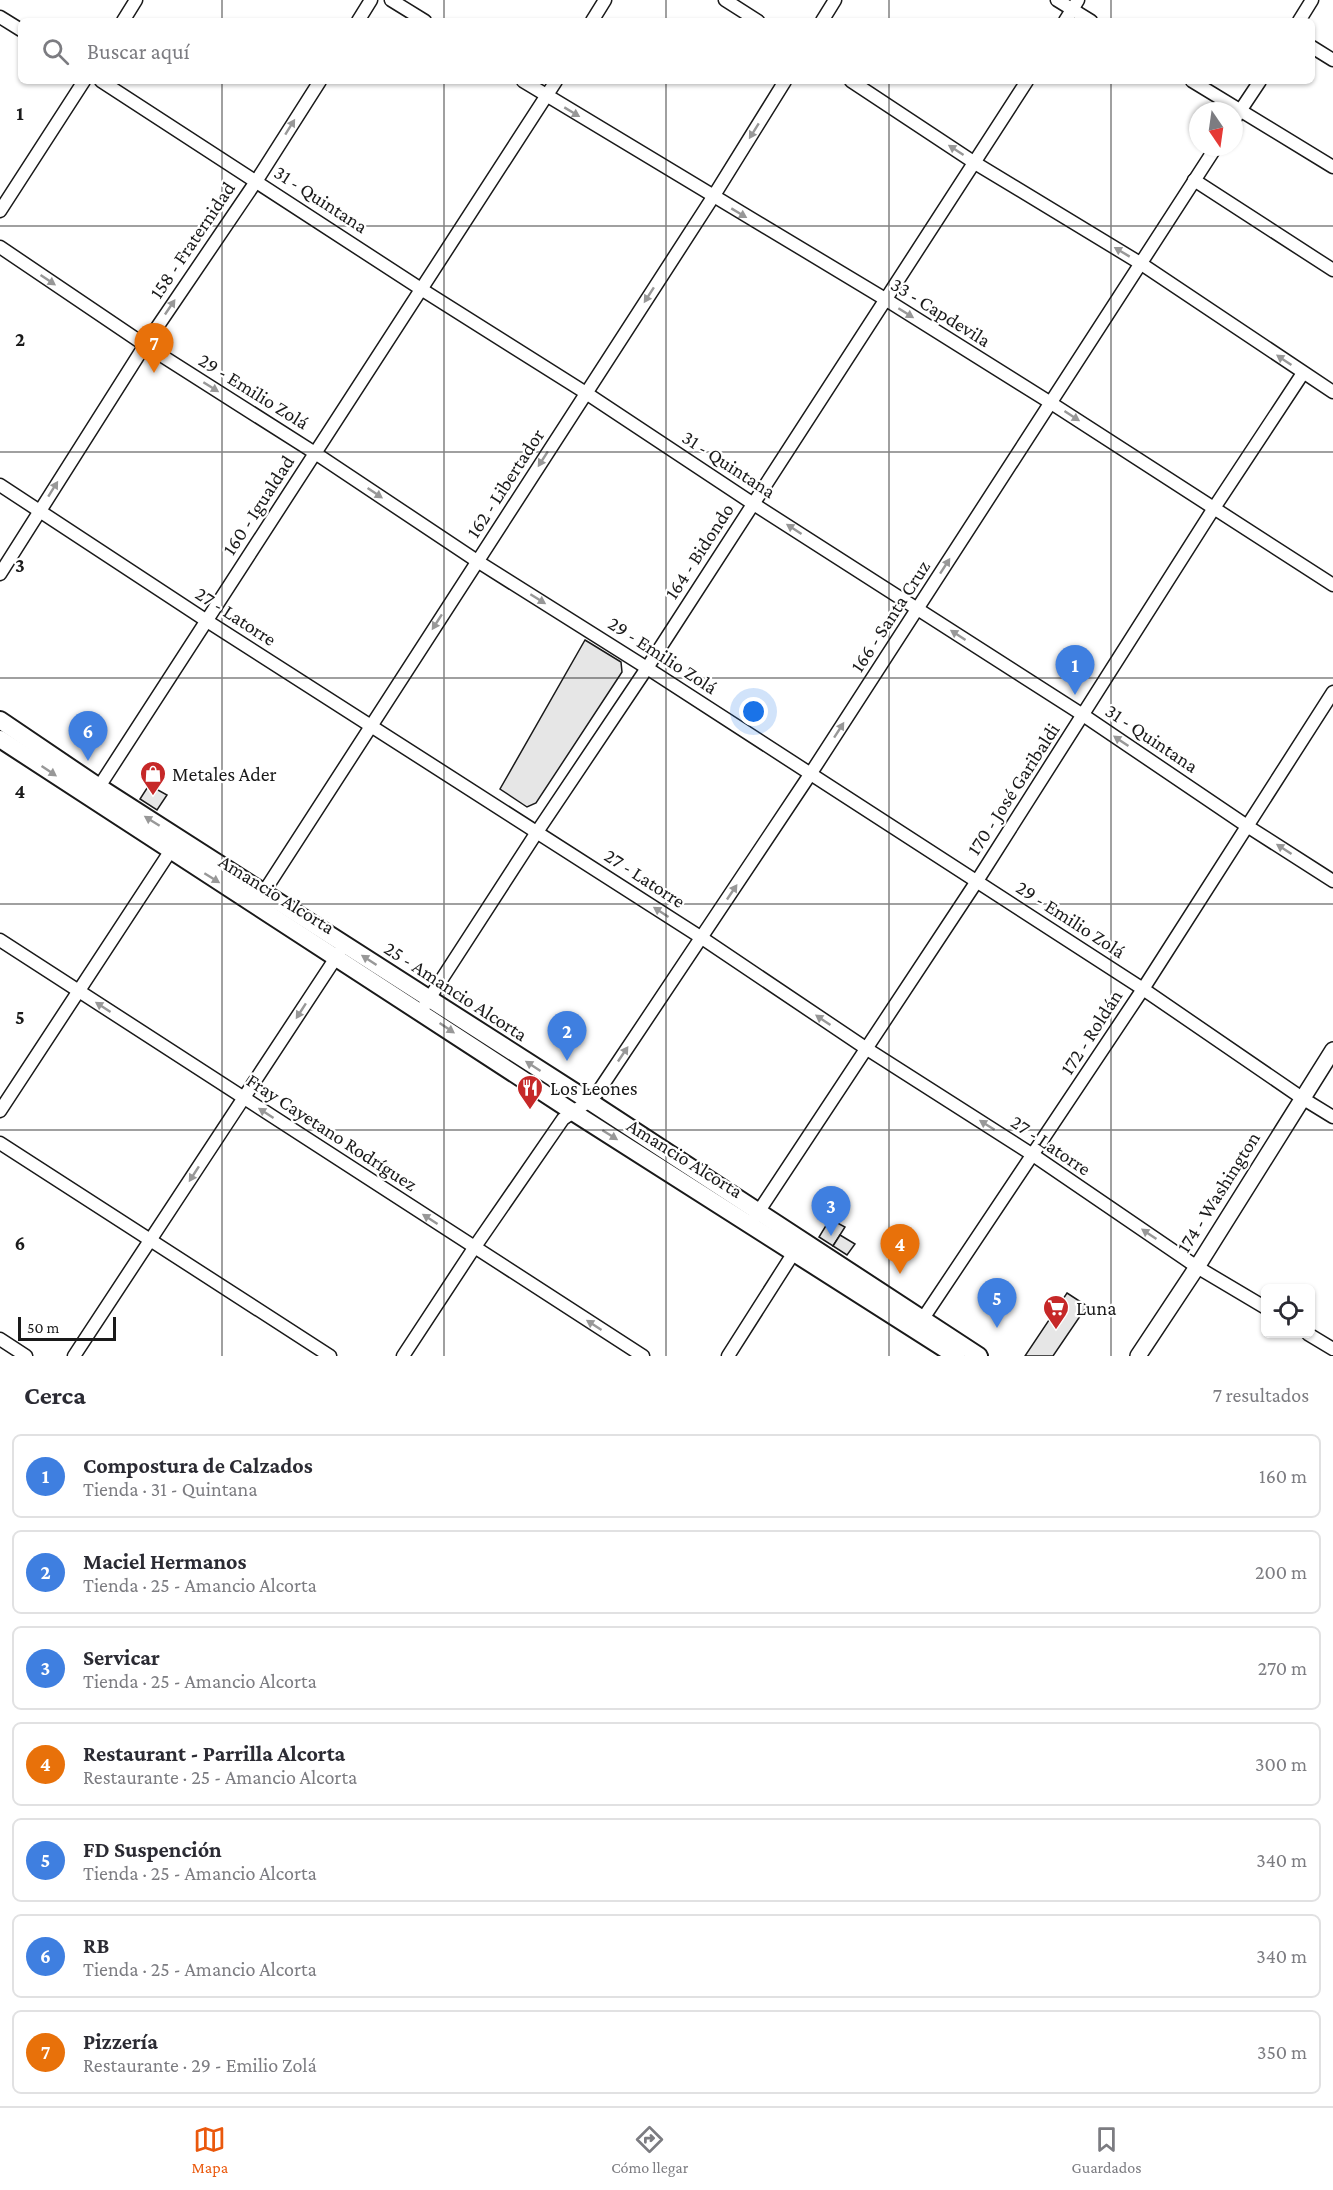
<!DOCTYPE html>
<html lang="es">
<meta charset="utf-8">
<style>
body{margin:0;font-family:"Crimson Pro",serif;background:#f7f7f7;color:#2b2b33}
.controls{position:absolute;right:18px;bottom:18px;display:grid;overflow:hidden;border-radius:9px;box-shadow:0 2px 4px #0004}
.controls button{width:54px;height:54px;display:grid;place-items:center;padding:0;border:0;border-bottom:2px solid #e1e1e2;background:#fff;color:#2b2b33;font:30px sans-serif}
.compass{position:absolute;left:1189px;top:102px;width:54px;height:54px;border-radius:50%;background:#fff;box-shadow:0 2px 4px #0004;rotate:167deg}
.scale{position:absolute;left:18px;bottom:15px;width:98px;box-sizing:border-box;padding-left:6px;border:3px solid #1a1a1a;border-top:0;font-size:16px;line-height:21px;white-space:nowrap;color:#1a1a1a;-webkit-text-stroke:4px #fff;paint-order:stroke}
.you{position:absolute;left:754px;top:712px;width:21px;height:21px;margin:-15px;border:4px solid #fff;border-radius:50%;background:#1a73e8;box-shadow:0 0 0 9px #1a73e833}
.badge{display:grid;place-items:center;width:39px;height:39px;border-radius:50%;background:#ea580c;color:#fff;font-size:20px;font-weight:700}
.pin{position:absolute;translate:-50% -50px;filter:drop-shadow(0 2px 3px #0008)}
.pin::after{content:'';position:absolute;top:32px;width:21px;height:18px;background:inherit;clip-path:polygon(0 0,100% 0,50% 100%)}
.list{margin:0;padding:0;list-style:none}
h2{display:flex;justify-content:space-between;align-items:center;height:78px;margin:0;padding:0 24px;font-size:26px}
h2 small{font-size:20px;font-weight:400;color:#7c7c81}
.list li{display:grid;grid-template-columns:39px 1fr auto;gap:18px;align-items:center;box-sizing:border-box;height:84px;margin:0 12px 12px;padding:0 12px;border:2px solid #e1e1e2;border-radius:9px}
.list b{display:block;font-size:22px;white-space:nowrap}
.list p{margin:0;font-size:20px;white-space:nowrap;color:#7c7c81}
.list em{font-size:20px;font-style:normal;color:#7c7c81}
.icon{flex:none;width:33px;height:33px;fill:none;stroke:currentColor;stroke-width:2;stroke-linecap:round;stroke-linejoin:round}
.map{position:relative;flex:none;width:1333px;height:1356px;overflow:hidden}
.search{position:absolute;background:#fff;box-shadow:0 2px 4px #0004;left:18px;right:18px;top:18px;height:66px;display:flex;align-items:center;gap:15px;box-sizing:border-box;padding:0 21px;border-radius:9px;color:#7c7c81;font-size:22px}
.sheet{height:750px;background:#fff}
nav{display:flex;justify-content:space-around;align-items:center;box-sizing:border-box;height:84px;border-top:2px solid #e1e1e2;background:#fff;font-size:16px;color:#7c7c81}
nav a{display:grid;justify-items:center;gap:3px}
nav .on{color:#ea580c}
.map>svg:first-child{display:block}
.building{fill:#e6e6e6;stroke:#1a1a1a;stroke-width:1.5}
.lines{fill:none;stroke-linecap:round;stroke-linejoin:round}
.minor-casing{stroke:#1a1a1a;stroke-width:15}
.tertiary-casing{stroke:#1a1a1a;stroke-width:18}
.secondary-casing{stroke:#1a1a1a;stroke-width:20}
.minor{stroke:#fff;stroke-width:12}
.tertiary{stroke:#fff;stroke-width:15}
.secondary{stroke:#fff;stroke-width:16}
.oneway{fill:#989898}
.grid{fill:none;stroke:#1a1a1a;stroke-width:1.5;stroke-opacity:0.55}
.labels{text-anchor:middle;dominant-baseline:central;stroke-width:4.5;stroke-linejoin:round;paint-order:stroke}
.street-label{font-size:20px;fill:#1a1a1a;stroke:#fff}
.poi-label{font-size:20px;fill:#1a1a1a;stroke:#fff;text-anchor:start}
.grid-label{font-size:20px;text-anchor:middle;font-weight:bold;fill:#1a1a1a;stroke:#fff;stroke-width:4.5;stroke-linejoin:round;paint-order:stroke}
</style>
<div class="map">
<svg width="1333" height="1356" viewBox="0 0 1333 1356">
<rect width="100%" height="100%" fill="#fff"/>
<g class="building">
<path d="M585,640L621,662L622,672L536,803L527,807L500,789Z"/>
<path d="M149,785L167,795L157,810L140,799Z"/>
<path d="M830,1219L845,1227L833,1246L819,1237Z"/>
<path d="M840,1235L855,1244L847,1255L833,1246Z"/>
<path d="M1067,1293L1087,1306L1053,1356H1025Z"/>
</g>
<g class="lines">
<defs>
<g id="minor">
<path d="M391,0L425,21"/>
<path d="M725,0L758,21"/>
<path d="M1057,0L1091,21"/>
<path d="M0,17L21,30"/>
<path d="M123,21L136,0"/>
<path d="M358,21L371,0"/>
<path d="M592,21L605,0"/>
<path d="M822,21L835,0"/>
<path d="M1065,21L1078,0"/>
<path d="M1299,21L1312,0"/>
<path d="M1312,47L1333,60"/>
<path d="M101,81L421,289L586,393L752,503L1083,715L1247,826L1333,881"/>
<path d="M523,81L885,299L1051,403L1333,585"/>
<path d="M851,81L975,163L1140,263L1333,392"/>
<path d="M1192,81L1333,167"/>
<path d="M1234,120L1260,81"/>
<path d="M1194,180L1333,270"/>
<path d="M0,211L84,81"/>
<path d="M0,247L145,345L315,453L477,561L647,668L1143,989L1302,1098L1333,1117"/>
<path d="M0,485L207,621L702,938L867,1049L1033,1155L1197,1267L1266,1308"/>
<path d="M0,574L145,345L257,180L320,81"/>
<path d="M95,793L556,81"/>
<path d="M260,898L713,197L785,81"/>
<path d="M0,940L643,1356"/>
<path d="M425,1005L537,832L647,668L1027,81"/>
<path d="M0,1111L175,844"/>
<path d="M0,1143L330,1356"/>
<path d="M755,1217L977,881L1214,508L1303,373"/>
<path d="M918,1326L1143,989L1333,692"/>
<path d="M1308,1334L1333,1349"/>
<path d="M0,1339L26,1356"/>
<path d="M74,1356L339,953"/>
<path d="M403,1356L474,1248L563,1119L589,1101L598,1092L811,773L1216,147"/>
<path d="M728,1356L798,1246"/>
</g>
<path id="tertiary" d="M1138,1356L1197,1267L1333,1050"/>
<g id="secondary">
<path d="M0,720L99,787L589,1101L979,1356"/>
<path d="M0,739L573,1112L956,1356"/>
</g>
</defs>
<use href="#minor" class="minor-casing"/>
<use href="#tertiary" class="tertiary-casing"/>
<use href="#secondary" class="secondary-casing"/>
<use href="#minor" class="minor"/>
<use href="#tertiary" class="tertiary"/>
<use href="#secondary" class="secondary"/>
</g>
<defs><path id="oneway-solid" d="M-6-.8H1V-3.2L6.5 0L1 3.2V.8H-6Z" transform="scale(1.5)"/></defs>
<g class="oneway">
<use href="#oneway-solid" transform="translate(572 112) rotate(31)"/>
<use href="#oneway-solid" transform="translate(290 127) rotate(-58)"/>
<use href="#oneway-solid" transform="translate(754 131) rotate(122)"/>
<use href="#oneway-solid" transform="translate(956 150) rotate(-147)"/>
<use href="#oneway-solid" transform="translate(739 213) rotate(31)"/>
<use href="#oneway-solid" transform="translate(1122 252) rotate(-149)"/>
<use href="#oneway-solid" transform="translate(48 280) rotate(34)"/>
<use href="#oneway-solid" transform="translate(649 295) rotate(123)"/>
<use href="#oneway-solid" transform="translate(170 307) rotate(-56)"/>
<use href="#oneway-solid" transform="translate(906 313) rotate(32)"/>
<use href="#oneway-solid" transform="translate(1284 360) rotate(-146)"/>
<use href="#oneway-solid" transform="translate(211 387) rotate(32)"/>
<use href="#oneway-solid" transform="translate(1072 416) rotate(33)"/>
<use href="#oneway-solid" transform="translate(543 459) rotate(123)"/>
<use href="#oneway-solid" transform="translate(53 489) rotate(-58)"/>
<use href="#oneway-solid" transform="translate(375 493) rotate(34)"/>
<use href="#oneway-solid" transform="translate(794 529) rotate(-147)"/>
<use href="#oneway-solid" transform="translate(945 566) rotate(-57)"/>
<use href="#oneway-solid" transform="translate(538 599) rotate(32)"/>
<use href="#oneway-solid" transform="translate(437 622) rotate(123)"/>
<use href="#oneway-solid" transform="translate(958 635) rotate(-147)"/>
<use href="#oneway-solid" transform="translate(839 730) rotate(-57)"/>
<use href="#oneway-solid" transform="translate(1121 741) rotate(-146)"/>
<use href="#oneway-solid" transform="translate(49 771) rotate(34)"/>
<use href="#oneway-solid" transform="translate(152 821) rotate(-148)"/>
<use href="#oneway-solid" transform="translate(1284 849) rotate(-147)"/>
<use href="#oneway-solid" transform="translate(212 878) rotate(32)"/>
<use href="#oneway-solid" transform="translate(732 892) rotate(-56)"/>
<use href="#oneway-solid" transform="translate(661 912) rotate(-147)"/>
<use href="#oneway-solid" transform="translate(369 960) rotate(-147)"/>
<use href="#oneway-solid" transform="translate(103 1007) rotate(-147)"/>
<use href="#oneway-solid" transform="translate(301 1011) rotate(123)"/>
<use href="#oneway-solid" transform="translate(823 1020) rotate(-146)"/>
<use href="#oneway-solid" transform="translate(447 1028) rotate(34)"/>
<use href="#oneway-solid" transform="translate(623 1054) rotate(-56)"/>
<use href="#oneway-solid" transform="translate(533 1066) rotate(-147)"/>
<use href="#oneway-solid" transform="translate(266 1113) rotate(-147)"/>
<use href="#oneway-solid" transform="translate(987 1125) rotate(-148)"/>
<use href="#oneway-solid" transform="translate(610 1135) rotate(32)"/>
<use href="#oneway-solid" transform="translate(194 1174) rotate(123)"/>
<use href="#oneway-solid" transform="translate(430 1219) rotate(-147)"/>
<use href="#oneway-solid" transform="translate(1149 1234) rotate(-146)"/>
<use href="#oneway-solid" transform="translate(594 1325) rotate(-147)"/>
</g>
<path class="grid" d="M222,0V21M444,0V21M666,0V21M889,0V21M1111,0V21M222,81V1356M444,81V1356M666,81V1356M889,81V1356M1111,81V1356M0,226H1333M0,452H1333M0,678H1333M0,904H1333M0,1130H1333"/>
<defs>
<symbol id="shop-pin" viewBox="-11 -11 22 30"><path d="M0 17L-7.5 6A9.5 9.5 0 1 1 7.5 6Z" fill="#c62828" stroke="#fff"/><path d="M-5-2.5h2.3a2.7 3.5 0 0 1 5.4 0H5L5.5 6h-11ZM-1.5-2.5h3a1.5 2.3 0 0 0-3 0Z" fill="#fff"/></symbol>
<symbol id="restaurant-pin" viewBox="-11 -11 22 30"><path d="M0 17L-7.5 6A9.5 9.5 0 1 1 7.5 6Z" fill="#c62828" stroke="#fff"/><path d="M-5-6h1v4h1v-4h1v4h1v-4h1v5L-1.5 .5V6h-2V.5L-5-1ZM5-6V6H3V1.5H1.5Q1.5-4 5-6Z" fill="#fff"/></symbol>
<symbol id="supermarket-pin" viewBox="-11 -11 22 30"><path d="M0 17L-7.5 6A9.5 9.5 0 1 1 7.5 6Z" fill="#c62828" stroke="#fff"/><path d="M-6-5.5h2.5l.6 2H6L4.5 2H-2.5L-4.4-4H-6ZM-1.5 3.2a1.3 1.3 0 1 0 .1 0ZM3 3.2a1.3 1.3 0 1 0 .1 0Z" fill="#fff"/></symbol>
</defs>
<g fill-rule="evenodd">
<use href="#shop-pin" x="138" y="759" width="30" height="40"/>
<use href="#restaurant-pin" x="515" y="1073" width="30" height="40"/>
<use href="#supermarket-pin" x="1041" y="1293" width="30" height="40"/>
</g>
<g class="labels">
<g class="street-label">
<text transform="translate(321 199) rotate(33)">31 - Quintana</text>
<text transform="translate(192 240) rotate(-56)">158 - Fraternidad</text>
<text transform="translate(941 312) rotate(32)">33 - Capdevila</text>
<text transform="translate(254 391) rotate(32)">29 - Emilio Zolá</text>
<text transform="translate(729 464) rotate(33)">31 - Quintana</text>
<text transform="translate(505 483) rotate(-57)">162 - Libertador</text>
<text transform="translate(258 505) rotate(-57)">160 - Igualdad</text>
<text transform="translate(699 551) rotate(-57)">164 - Bidondo</text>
<text transform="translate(236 616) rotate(33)">27 - Latorre</text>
<text transform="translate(890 616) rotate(-57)">166 - Santa Cruz</text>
<text transform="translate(663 655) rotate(33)">29 - Emilio Zolá</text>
<text transform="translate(1152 738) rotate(34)">31 - Quintana</text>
<text transform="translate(1013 789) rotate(-57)">170 - José Garibaldi</text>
<text transform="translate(645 878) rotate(33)">27 - Latorre</text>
<text transform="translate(277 894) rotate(32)">Amancio Alcorta</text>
<text transform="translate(1071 919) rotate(33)">29 - Emilio Zolá</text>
<text transform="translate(456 991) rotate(33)">25 - Amancio Alcorta</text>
<text transform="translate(1091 1032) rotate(-57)">172 - Roldán</text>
<text transform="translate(332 1132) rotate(33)">Fray Cayetano Rodríguez</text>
<text transform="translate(1051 1145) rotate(34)">27 - Latorre</text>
<text transform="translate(685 1158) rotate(32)">Amancio Alcorta</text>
<text transform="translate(1218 1192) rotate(-58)">174 - Washington</text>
</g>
<g class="poi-label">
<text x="172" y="774">Metales Ader</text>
<text x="550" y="1088">Los Leones</text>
<text x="1076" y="1308">Luna</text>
</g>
</g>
<g class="grid-label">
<text x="20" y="120">1</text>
<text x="20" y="346">2</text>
<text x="20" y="572">3</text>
<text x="20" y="798">4</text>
<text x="20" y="1024">5</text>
<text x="20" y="1250">6</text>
</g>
</svg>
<div class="controls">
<button><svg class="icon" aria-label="locate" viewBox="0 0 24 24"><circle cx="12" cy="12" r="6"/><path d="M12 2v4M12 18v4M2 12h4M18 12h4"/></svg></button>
</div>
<svg class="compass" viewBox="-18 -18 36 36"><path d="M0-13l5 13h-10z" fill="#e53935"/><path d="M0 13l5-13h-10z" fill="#7c7c81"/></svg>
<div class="scale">50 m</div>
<div class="you"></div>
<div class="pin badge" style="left:1075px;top:695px;background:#3f7fe0">1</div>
<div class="pin badge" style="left:567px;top:1061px;background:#3f7fe0">2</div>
<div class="pin badge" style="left:831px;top:1236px;background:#3f7fe0">3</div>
<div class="pin badge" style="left:900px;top:1274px;background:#e8710a">4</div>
<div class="pin badge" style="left:997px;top:1328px;background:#3f7fe0">5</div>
<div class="pin badge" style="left:88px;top:761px;background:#3f7fe0">6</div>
<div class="pin badge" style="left:154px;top:373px;background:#e8710a">7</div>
<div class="search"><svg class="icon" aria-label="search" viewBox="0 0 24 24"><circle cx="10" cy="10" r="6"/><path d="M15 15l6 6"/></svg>Buscar aquí</div>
</div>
<section class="sheet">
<h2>Cerca<small>7 resultados</small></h2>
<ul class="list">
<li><span class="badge" style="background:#3f7fe0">1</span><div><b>Compostura de Calzados</b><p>Tienda · 31 - Quintana</p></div><em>160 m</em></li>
<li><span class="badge" style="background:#3f7fe0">2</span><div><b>Maciel Hermanos</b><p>Tienda · 25 - Amancio Alcorta</p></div><em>200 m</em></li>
<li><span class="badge" style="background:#3f7fe0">3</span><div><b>Servicar</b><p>Tienda · 25 - Amancio Alcorta</p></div><em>270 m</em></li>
<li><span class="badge" style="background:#e8710a">4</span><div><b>Restaurant - Parrilla Alcorta</b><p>Restaurante · 25 - Amancio Alcorta</p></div><em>300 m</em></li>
<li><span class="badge" style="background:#3f7fe0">5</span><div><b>FD Suspención</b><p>Tienda · 25 - Amancio Alcorta</p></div><em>340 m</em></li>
<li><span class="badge" style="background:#3f7fe0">6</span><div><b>RB</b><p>Tienda · 25 - Amancio Alcorta</p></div><em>340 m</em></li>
<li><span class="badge" style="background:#e8710a">7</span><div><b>Pizzería</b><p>Restaurante · 29 - Emilio Zolá</p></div><em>350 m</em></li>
</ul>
</section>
<nav>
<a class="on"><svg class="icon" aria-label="map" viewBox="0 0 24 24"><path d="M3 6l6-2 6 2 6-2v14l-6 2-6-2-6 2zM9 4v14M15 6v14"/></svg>Mapa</a>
<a><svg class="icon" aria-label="directions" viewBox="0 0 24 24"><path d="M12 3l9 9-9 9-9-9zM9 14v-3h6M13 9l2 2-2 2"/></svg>Cómo llegar</a>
<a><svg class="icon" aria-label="saved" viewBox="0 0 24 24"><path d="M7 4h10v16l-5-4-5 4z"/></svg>Guardados</a>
</nav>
